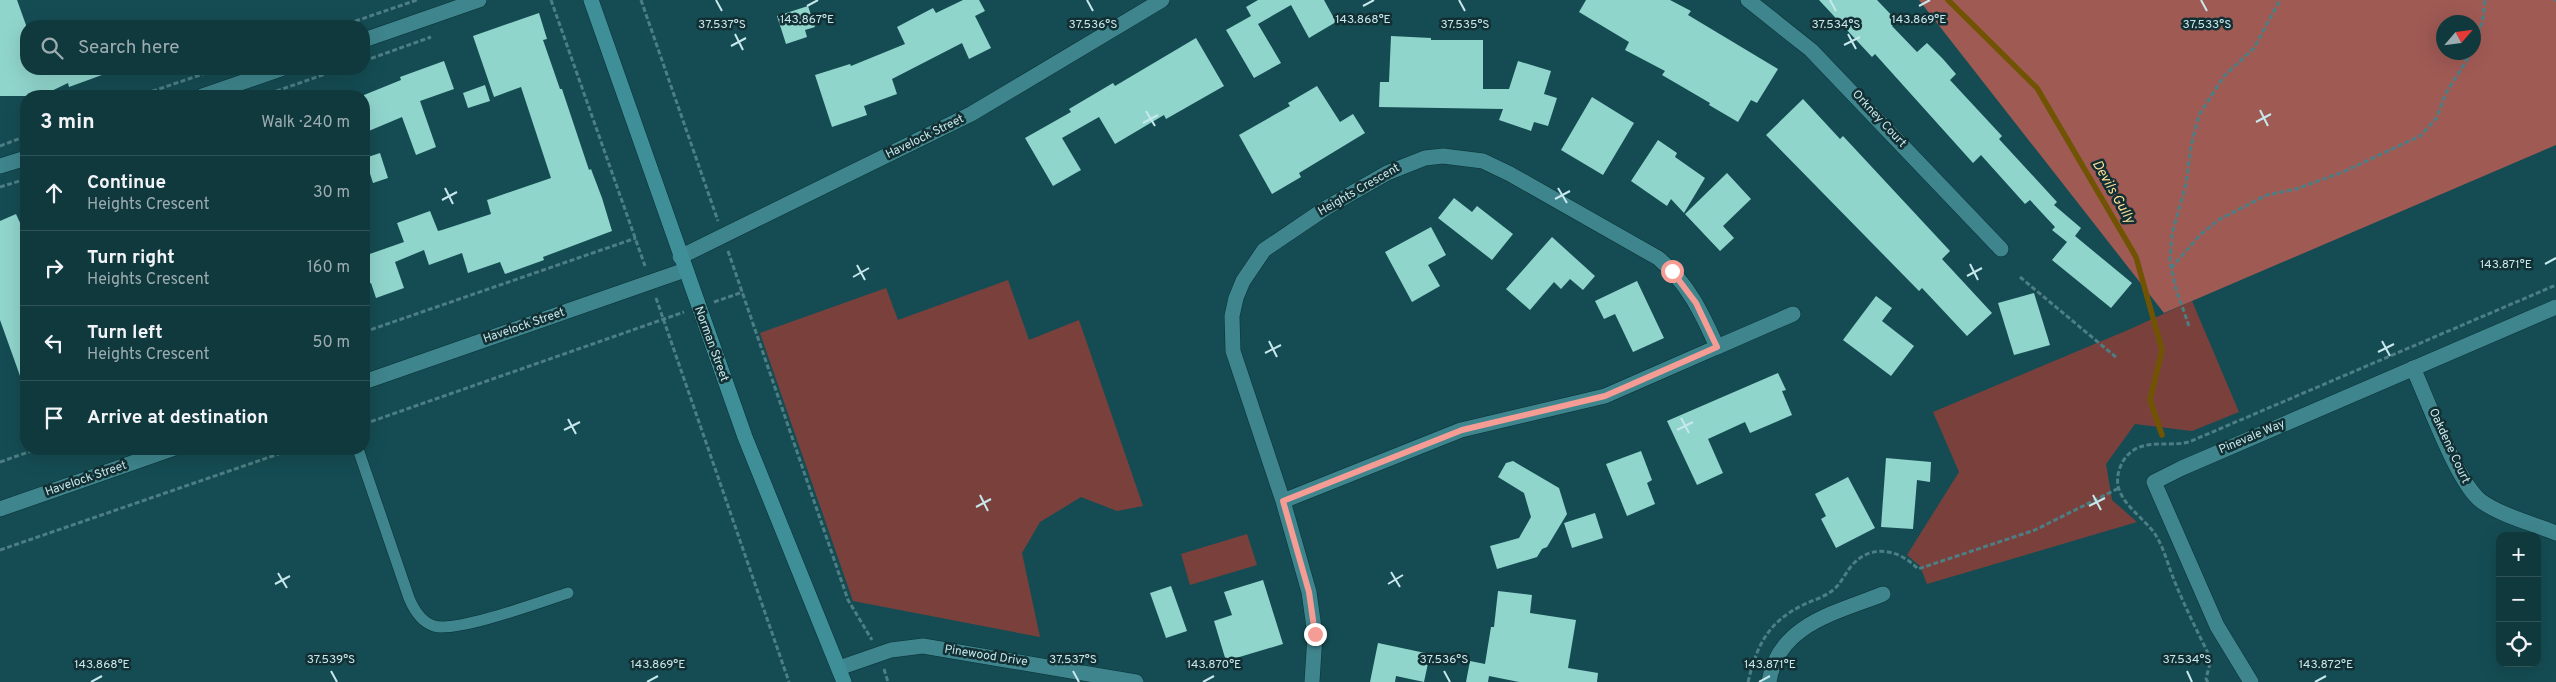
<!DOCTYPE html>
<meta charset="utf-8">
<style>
body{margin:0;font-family:Overpass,sans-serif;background:#194045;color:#f1f3f6}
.controls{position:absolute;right:15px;bottom:15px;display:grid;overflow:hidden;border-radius:10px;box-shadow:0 5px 20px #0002}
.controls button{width:45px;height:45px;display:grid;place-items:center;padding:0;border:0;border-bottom:1px solid #305358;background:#10393e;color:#f1f3f6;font:25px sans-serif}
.compass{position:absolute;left:2436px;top:15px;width:45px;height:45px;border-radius:50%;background:#10393e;box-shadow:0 5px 20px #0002;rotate:62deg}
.stop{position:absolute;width:15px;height:15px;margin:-11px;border:4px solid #f59c94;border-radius:50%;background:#fff}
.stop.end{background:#f59c94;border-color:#fff;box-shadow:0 1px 5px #0008}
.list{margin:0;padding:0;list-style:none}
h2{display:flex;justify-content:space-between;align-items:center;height:65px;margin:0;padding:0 20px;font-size:21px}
h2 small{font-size:16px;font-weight:400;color:#9cacb0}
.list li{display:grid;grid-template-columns:32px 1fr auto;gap:15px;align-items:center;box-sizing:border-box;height:75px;padding:0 20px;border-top:1px solid #305358}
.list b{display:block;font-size:19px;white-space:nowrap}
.list p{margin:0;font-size:16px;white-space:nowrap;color:#9cacb0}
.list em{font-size:16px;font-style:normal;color:#9cacb0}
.icon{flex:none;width:28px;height:28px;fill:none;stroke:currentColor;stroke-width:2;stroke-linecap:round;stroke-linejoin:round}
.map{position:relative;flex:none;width:2556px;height:682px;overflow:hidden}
.search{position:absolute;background:#10393e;box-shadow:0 5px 20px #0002;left:20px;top:20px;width:350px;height:55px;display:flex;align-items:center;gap:12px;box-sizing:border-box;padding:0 18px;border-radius:20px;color:#9cacb0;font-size:19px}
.panel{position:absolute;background:#10393e;box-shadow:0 5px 20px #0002;left:20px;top:90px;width:350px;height:365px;border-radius:20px}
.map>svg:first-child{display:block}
.green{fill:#7a413c}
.forest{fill:#a05a54;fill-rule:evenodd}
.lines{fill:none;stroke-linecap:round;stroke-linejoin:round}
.stream{stroke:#705404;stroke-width:5.5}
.building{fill:#90d5cc}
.lane-casing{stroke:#093034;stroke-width:12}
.street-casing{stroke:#093034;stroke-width:16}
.secondary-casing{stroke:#093034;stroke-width:16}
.path{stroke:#4d7e84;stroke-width:3;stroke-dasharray:5 2.5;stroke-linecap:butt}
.lane{stroke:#3f858d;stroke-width:11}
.street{stroke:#3f858d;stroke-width:15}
.secondary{stroke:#3f8f98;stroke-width:15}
.route{stroke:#f59c94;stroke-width:6}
.ticks{fill:none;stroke:#c6e8ec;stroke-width:2}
.labels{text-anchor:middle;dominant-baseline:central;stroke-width:5;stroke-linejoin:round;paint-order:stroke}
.street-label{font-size:12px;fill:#c6e8ec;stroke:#122f33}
.water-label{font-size:14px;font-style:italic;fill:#fedc93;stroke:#122f33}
.ticks-label{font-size:12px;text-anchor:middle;fill:#c6e8ec;stroke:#122f33;stroke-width:5;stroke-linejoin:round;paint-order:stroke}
</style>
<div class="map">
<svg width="2556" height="682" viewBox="0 0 2556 682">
<rect width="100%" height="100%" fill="#154c53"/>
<g class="green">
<path d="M1008,280L1029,340L1079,320L1143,506L1117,511L1081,497L1040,522L1022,553L1040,637L853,601L760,333L886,288L898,320Z"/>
<path d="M2192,301L2239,412L2192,431L2135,424L2106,464L2112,500L2137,522L1927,584L1920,566L1907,555L1959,472L1933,412L2128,330Z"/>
<path d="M1247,534L1257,565L1190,585L1181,554Z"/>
</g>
<path class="forest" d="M1919,0H2556V145L2164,313ZM2444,22H2474V52H2444Z"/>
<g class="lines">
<path class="stream" d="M1948,0L2037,88L2136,257L2162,350L2150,400L2162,435"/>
</g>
<g class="building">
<path d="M0,0H17L26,25V69H113V71L69,87L68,83L41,96H0Z"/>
<path d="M963,0H979L985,11L975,16L991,48L969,59L962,43L892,79L897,94L864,106L867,115L832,127L815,75L850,64L851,66L905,44L897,27L933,8L936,13Z"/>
<path d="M1258,0H1324L1336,22L1309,38L1291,5L1258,24L1281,63L1254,78L1226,30L1251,16L1246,7Z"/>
<path d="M1586,0H1670L1691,11L1688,15L1778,69L1757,103L1751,100L1738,122L1709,105L1710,103L1662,75L1665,71L1625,50L1629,42L1579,12Z"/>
<path d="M1819,0H1877L1897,21L1892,26L1917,52L1927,43L1943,59L1956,74L1950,80L2002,136L1999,139L2057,202L2054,205L2081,228L2075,236L2132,283L2111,308L2052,260L2067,242L2052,230L2055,227L2030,200L2025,204L1981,155L1973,163L1875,54L1872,57Z"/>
<path d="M808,6L815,27L805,30L807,37L786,44L777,16Z"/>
<path d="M539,13L547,39L543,40L560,89H562L589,170L591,169L602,198L612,231L543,257L544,260L505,274L500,262L468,273L462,253L429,265L424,250L395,262L404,288L376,298L371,283L364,285V256L404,242L397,223L430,211L438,231L442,230L491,214L487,200L551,178L521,87L494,97L473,36Z"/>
<path d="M1391,36L1431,38V40H1483V89H1509L1518,61L1551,71L1544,94L1557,98L1548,126L1534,122L1531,131L1499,120L1503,109L1379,107L1380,82H1389Z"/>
<path d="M1196,38L1224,86L1166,119L1164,115L1115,144L1099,117L1062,138L1081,170L1053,186L1025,138L1071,112L1069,109L1113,83L1115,86Z"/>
<path d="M444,61L454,89L420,101L436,147L416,155L402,117L364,133V95L401,80L400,77Z"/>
<path d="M485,85L490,101L468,108L463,93Z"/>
<path d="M1317,86L1340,122L1353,114L1365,133L1299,173L1301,177L1272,194L1239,135L1290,106L1288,103Z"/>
<path d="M1592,97L1634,123L1603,175L1561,150Z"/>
<path d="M1803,99L1840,139L1843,136L1950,251L1942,259L1992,313L1967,336L1922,288L1919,291L1766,135Z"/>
<path d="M1658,140L1677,153L1675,157L1705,178L1684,213L1671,199L1667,206L1631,181Z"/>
<path d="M380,153L388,178L373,183L365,158Z"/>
<path d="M1727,173L1751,199L1723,226L1734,238L1720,251L1685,214Z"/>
<path d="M1454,198L1472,212L1477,206L1513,234L1492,260L1438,218Z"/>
<path d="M16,214L26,236V387H24L0,320V221Z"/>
<path d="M1431,227L1446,255L1428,265L1440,286L1412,302L1385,252Z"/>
<path d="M1552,237L1595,276L1583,290L1570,279L1561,289L1554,282L1530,310L1506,289Z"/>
<path d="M1637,281L1664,338L1633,352L1615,314L1604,319L1595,301Z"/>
<path d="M2034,293L2050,345L2014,355L1998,303Z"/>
<path d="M1876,296L1892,308L1882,321L1914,346L1891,376L1843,340Z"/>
<path d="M1778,373L1786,390L1782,391L1792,415L1750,433L1745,422L1708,439L1723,473L1697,485L1667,421Z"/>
<path d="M1641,451L1652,480L1647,483L1655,504L1627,516L1606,464Z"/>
<path d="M1886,458L1931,462L1930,482L1917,480L1913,529L1881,527Z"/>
<path d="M1513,461L1559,488L1567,514L1547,547L1542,549L1537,557L1497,569L1490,546L1519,538L1531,517L1524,493L1498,477L1506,463Z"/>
<path d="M1848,477L1875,528L1836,548L1821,519L1826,516L1815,494Z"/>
<path d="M1595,513L1603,538L1572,548L1564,523Z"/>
<path d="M1263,580L1283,644L1226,661L1214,621L1232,615L1224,592Z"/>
<path d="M1171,586L1187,631L1166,638L1150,593Z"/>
<path d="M1498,591L1532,595L1530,613L1576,620L1568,668L1598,673L1597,682H1519L1489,676L1488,682H1466L1470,661L1485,664L1491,627H1494Z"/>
<path d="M1378,643L1430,654L1424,682L1396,676L1395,682H1370Z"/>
</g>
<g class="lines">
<defs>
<path id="lane" d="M358,449L409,598C414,610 421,622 434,626C456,633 543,601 568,593"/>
<g id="street">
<path d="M1748,0L1811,50L2001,249"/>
<path d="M364,40L479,0"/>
<path d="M202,96L281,69"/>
<path d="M0,166L26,158"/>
<path d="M680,257L971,114L1162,0"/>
<path d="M1717,347L1793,314"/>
<path d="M2413,368C2427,398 2457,483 2481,501C2500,515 2534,524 2556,533"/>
<path d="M364,382L685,270"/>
<path d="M1283,501L1461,430L1605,396L1717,347C1702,313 1687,282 1658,258L1510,174L1483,161L1443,156L1425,158L1387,173L1326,208L1264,250L1243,281L1236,298L1232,316L1233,351L1283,501L1309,592L1315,635L1312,682"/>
<path d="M0,509L172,449"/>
<path d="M839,668L891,650L923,646L1136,682"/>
<path d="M1769,682C1778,624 1836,613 1883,594"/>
<path d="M2251,682L2217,626L2154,482L2182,468L2556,307"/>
</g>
<path id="secondary" d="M591,0L745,437L844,682"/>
</defs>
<use href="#lane" class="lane-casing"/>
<use href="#street" class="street-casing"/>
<use href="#secondary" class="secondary-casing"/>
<g class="path">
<path d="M551,0L645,266"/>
<path d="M641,0L718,221"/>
<path d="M2554,0H2556"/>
<path d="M341,26L417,0"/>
<path d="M2474,49L2483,18L2485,0"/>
<path d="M364,61L431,37"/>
<path d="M138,96L218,69"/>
<path d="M262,96L340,69"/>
<path d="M0,146L26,136"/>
<path d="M0,187L26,179"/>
<path d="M728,251L848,600L872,640"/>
<path d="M2171,268L2201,234L2220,219L2267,195L2296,189L2343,172L2420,136L2436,119L2446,93L2472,52"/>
<path d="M2020,277L2117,358"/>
<path d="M656,298L789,682"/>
<path d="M714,302L743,292"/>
<path d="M2189,326L2176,289L2170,262L2172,234L2186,184L2191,146L2199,115L2224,76L2254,48L2280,0"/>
<path d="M364,332L636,238"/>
<path d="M364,424L684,312"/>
<path d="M0,462L37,449"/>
<path d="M0,550L293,449"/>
<path d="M884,669L888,682"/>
<path d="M1748,682C1757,645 1768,622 1803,605C1813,600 1825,597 1833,590C1842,583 1846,571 1854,563C1874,543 1901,551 1918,569L2035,530L2119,488"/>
<path d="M2208,682L2206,679L2211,659C2198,633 2185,607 2174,580C2168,565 2164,548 2155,534C2144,518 2123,506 2118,486C2116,474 2121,460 2131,452C2147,439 2170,447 2189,442L2556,285"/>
</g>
<use href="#lane" class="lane"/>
<use href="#street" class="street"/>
<use href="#secondary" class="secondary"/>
</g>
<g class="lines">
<path class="route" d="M1315,634L1309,592L1283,501L1462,430L1605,396L1717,347L1696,303L1672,271"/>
</g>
<path class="ticks" d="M716,0L722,11M1087,0L1093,11M1459,0L1465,11M1830,0L1836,11M2201,0L2207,11M807,6L818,0M1363,6L1374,0M1919,6L1930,0M735,34L743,50M1848,34L1856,49M1844,45L1860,37M731,46L746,38M2260,110L2268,126M1146,111L1155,126M2256,122L2271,114M1143,123L1158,115M445,188L453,204M1558,188L1567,203M1555,199L1570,191M442,200L457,192M1970,264L1978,280M2545,264L2556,258M857,265L865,280M1967,276L1982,268M853,277L869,268M1269,341L1277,357M2382,341L2390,356M2378,352L2394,344M1265,353L1281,345M1681,418L1689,433M568,419L576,434M564,430L580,422M1677,430L1693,422M980,495L988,511M2093,495L2101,510M2089,506L2105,498M976,507L991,499M1391,572L1400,587M278,573L287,588M275,584L290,576M1388,584L1403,575M331,671L337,682M1073,671L1079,682M1444,671L1450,682M2187,671L2192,682M91,682L102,676M647,682L658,676M1203,682L1214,676M1759,682L1770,676M2315,682L2326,676"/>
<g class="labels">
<g class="street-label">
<text transform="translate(1879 119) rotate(47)">Orkney Court</text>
<text transform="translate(925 137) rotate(-26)">Havelock Street</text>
<text transform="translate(1359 190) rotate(-30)">Heights Crescent</text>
<text transform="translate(524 326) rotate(-19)">Havelock Street</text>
<text transform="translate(711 344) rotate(70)">Norman Street</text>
<text transform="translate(2252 437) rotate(-23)">Pinevale Way</text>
<text transform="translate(2449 446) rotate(65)">Oakdene Court</text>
<text transform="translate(86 479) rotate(-19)">Havelock Street</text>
<text transform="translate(986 656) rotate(9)">Pinewood Drive</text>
</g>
<g class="water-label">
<text transform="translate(2113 192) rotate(60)">Devils Gully</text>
</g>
</g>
<g class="ticks-label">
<text x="807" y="23">143.867°E</text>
<text x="1363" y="23">143.868°E</text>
<text x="1919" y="23">143.869°E</text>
<text x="722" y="28">37.537°S</text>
<text x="1093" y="28">37.536°S</text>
<text x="1465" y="28">37.535°S</text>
<text x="1836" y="28">37.534°S</text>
<text x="2207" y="28">37.533°S</text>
<text x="2506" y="268">143.871°E</text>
<text x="331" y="663">37.539°S</text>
<text x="1073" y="663">37.537°S</text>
<text x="1444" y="663">37.536°S</text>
<text x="2187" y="663">37.534°S</text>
<text x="102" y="668">143.868°E</text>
<text x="658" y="668">143.869°E</text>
<text x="1214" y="668">143.870°E</text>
<text x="1770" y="668">143.871°E</text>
<text x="2326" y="668">143.872°E</text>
</g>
</svg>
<div class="controls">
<button>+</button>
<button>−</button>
<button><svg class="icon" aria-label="locate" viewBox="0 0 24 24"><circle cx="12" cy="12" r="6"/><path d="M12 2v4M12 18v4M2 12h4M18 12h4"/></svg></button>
</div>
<svg class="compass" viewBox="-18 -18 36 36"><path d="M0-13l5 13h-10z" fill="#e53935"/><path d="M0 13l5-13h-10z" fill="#9cacb0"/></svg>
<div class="stop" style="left:1672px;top:271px"></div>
<div class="stop end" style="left:1315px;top:634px"></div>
<div class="search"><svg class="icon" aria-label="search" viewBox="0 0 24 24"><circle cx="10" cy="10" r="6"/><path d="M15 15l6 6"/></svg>Search here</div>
<section class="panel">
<h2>3 min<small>Walk · 240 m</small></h2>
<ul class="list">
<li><svg class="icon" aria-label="ahead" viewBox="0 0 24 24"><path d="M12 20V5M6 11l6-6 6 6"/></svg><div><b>Continue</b><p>Heights Crescent</p></div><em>30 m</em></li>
<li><svg class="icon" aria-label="right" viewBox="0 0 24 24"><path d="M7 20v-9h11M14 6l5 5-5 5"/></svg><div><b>Turn right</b><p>Heights Crescent</p></div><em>160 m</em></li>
<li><svg class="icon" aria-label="left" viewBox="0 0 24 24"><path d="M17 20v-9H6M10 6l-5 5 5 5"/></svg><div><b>Turn left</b><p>Heights Crescent</p></div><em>50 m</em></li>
<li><svg class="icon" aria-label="arrive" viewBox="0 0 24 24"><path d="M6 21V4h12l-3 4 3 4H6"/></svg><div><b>Arrive at destination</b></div></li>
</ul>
</section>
</div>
